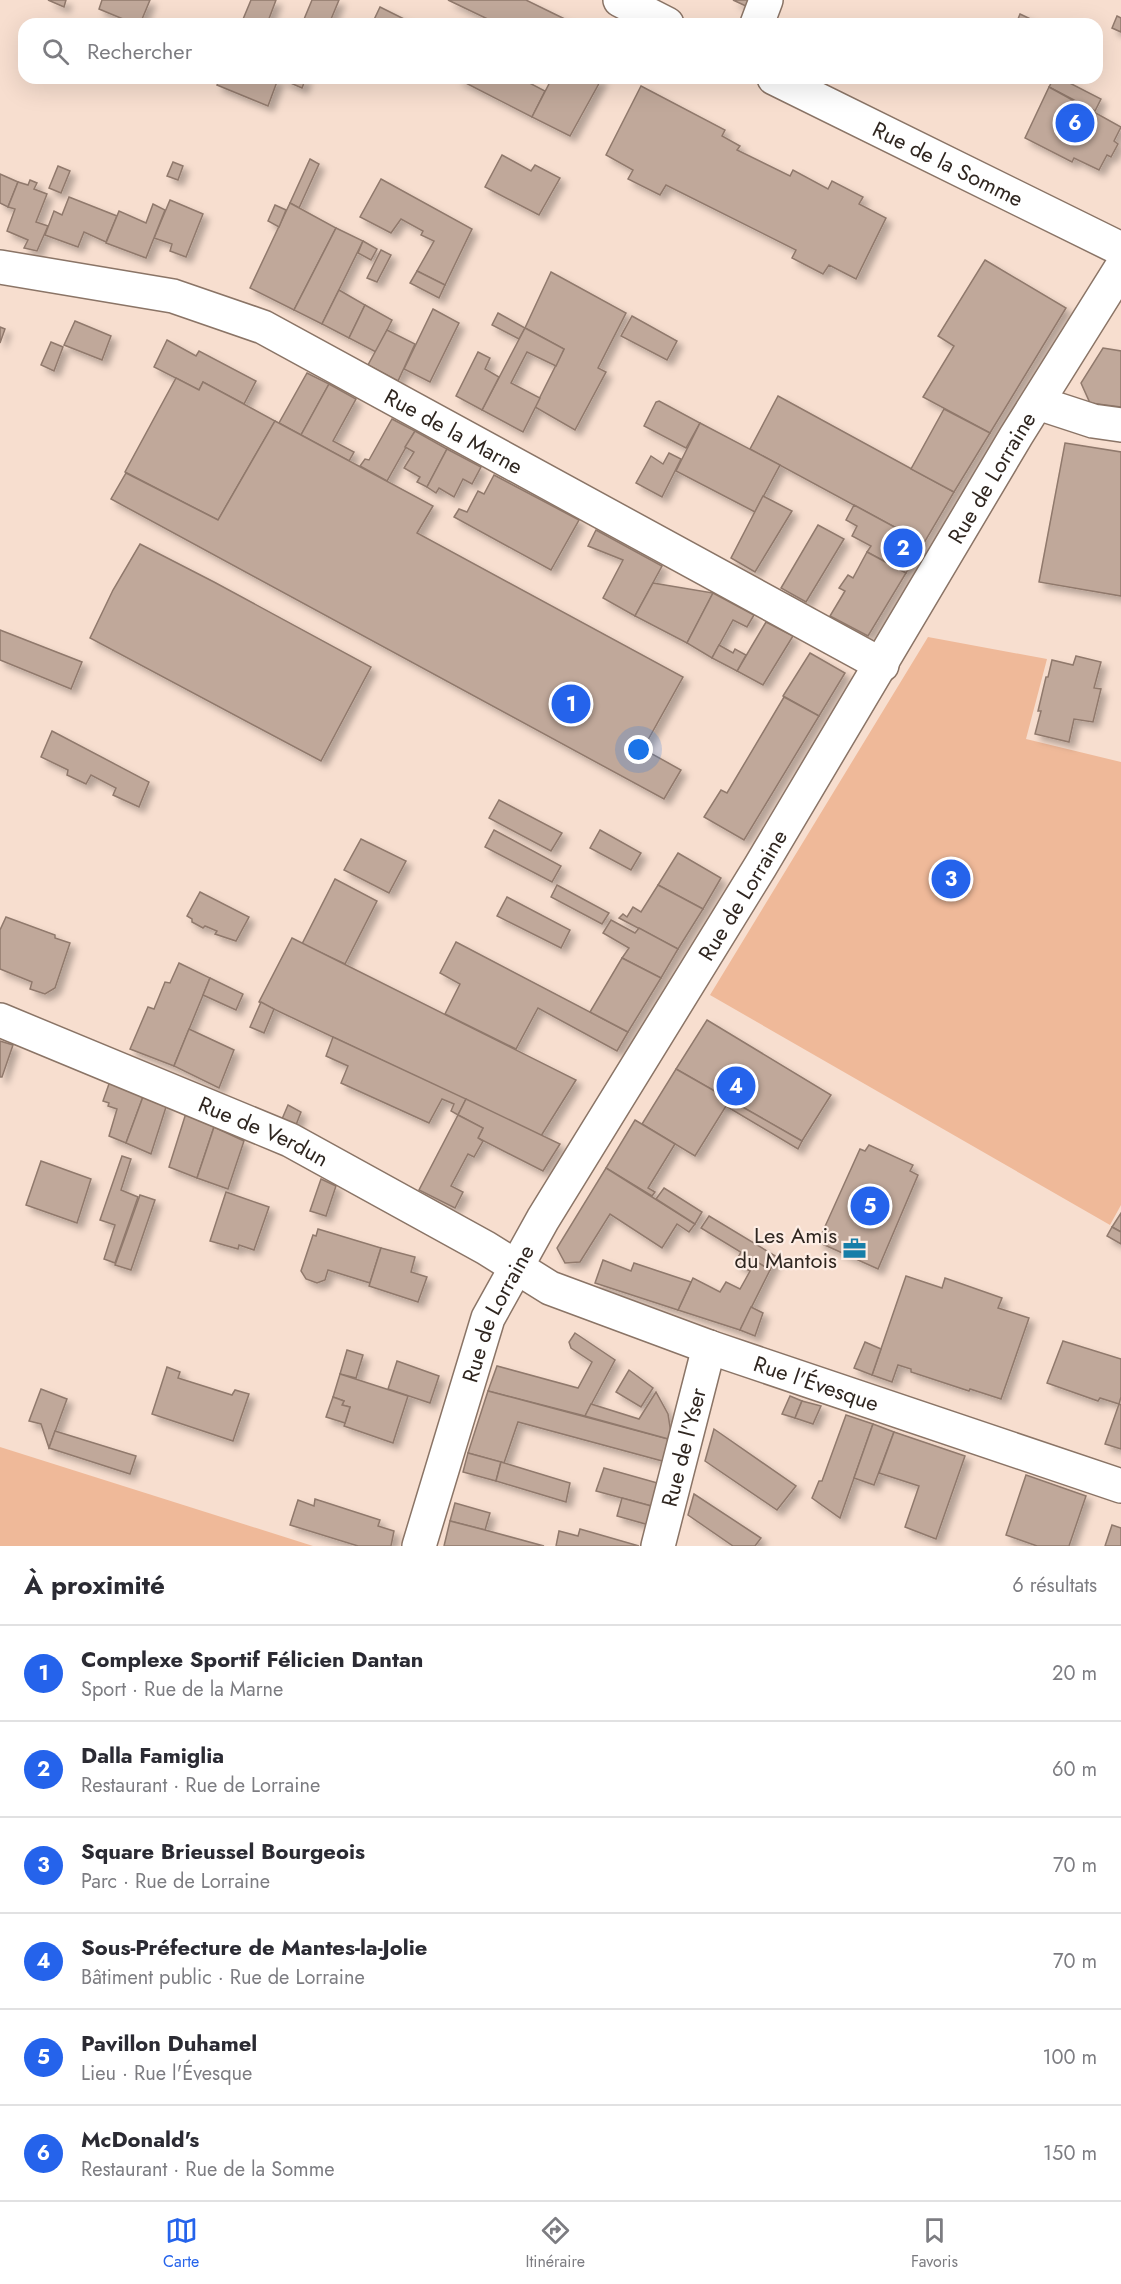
<!DOCTYPE html>
<html lang="fr">
<meta charset="utf-8">
<style>
body{margin:0;font-family:Jost,sans-serif;background:#f2f2f3;color:#2b2b33}
.you{position:absolute;left:639px;top:750px;width:21px;height:21px;margin:-15px;border:4px solid #fff;border-radius:50%;background:#1a73e8;box-shadow:0 0 0 9px #1a73e833}
.badge{display:grid;place-items:center;width:39px;height:39px;border-radius:50%;background:#2563eb;color:#fff;font-size:20px;font-weight:700}
.pin{position:absolute;translate:-50% -50%;border:3px solid #fff;box-shadow:0 2px 6px #0006}
.list{margin:0;padding:0;list-style:none}
h2{display:flex;justify-content:space-between;align-items:center;height:78px;margin:0;padding:0 24px;font-size:26px}
h2 small{font-size:20px;font-weight:400;color:#7c7c81}
.list li{display:grid;grid-template-columns:39px 1fr auto;gap:18px;align-items:center;box-sizing:border-box;height:96px;padding:0 24px;border-top:2px solid #e1e1e2}
.list b{display:block;font-size:22px;white-space:nowrap}
.list p{margin:0;font-size:20px;white-space:nowrap;color:#7c7c81}
.list em{font-size:20px;font-style:normal;color:#7c7c81}
.icon{flex:none;width:33px;height:33px;fill:none;stroke:currentColor;stroke-width:2;stroke-linecap:round;stroke-linejoin:round}
.map{position:relative;flex:none;width:1121px;height:1546px;overflow:hidden}
.search{position:absolute;background:#fff;box-shadow:0 6px 24px #0002;left:18px;right:18px;top:18px;height:66px;display:flex;align-items:center;gap:15px;box-sizing:border-box;padding:0 21px;border-radius:18px;color:#7c7c81;font-size:22px}
.sheet{height:654px;background:#fff}
nav{display:flex;justify-content:space-around;align-items:center;box-sizing:border-box;height:84px;border-top:2px solid #e1e1e2;background:#fff;font-size:16px;color:#7c7c81}
nav a{display:grid;justify-items:center;gap:3px}
nav .on{color:#2563eb}
.map>svg:first-child{display:block}
.green{fill:#efb999}
.building{fill:#c0a89a;stroke:#90796c;stroke-width:1.5;filter:url(#shadow)}
.lines{fill:none;stroke-linecap:round;stroke-linejoin:round}
.minor-casing{stroke:#8a7466;stroke-width:36}
.minor{stroke:#fff;stroke-width:33}
.labels{text-anchor:middle;dominant-baseline:central;stroke-width:4.5;stroke-linejoin:round;paint-order:stroke}
.street-label{font-size:22px;fill:#2f2620;stroke:#fdede4}
.poi-label{font-size:22px;fill:#2f2620;stroke:#fdede4;text-anchor:end}
</style>
<div class="map">
<svg width="1121" height="1546" viewBox="0 0 1121 1546">
<defs>
<filter id="shadow"><feDropShadow dx="5.5" dy="5.5" stdDeviation="3" flood-color="#0004"/></filter>
</defs>
<rect width="100%" height="100%" fill="#f7decf"/>
<g class="green">
<path d="M928,637L1047,659L1026,739L1121,762V1205L1110,1225L710,995Z"/>
<path d="M0,1447L313,1546H0Z"/>
</g>
<g class="building">
<path d="M48,0H66L64,7Z"/>
<path d="M102,0H150L140,24H135L99,9Z"/>
<path d="M251,0H276L267,24H241Z"/>
<path d="M312,0H339L329,24H302Z"/>
<path d="M448,0H526L575,24H498Z"/>
<path d="M733,0H753L750,8Z"/>
<path d="M380,7L414,24H372Z"/>
<path d="M1020,14L1041,24H1016Z"/>
<path d="M1117,16L1121,18V32L1112,28Z"/>
<path d="M220,78H277L278,79L268,106L217,85Z"/>
<path d="M279,78H306L302,88Z"/>
<path d="M456,78H520L545,91L532,117Z"/>
<path d="M552,78H602L570,136L532,117Z"/>
<path d="M1054,78H1060L1101,99L1095,111L1049,87Z"/>
<path d="M641,86L725,130L722,136L740,146L737,150L790,176L793,170L828,189L832,181L863,197L859,204L886,218L856,279L829,265L823,274L792,258L796,250L666,185L660,195L628,179L633,170L606,155Z"/>
<path d="M1049,87L1121,127L1114,141L1118,144L1111,157L1107,155L1099,170L1074,158L1072,162L1025,138Z"/>
<path d="M502,155L531,171L535,165L560,178L539,215L485,187Z"/>
<path d="M310,159L319,164L299,208L290,203Z"/>
<path d="M173,162L183,166L178,180L167,176Z"/>
<path d="M58,166L70,171L61,193L49,188Z"/>
<path d="M0,174L18,182L8,207L0,203Z"/>
<path d="M381,179L472,229L445,285L417,271L434,241L421,235L423,231L401,219L391,233L360,217Z"/>
<path d="M30,180L37,183L34,189L47,194L36,222L48,226L37,251L24,248L28,240L7,231L15,209L8,207L18,182L28,185Z"/>
<path d="M69,197L117,216L106,242L84,232L78,247L45,235L54,211L62,215Z"/>
<path d="M170,200L203,214L186,257L170,251L172,244L154,238Z"/>
<path d="M290,203L336,228L294,310L250,288Z"/>
<path d="M153,204L165,210L146,258L106,243L119,211L146,223Z"/>
<path d="M275,205L286,210L279,227L268,221Z"/>
<path d="M336,228L363,241L322,324L294,310Z"/>
<path d="M363,241L377,249L371,260L358,253Z"/>
<path d="M381,250L391,255L377,282L367,278Z"/>
<path d="M985,260L1066,308L990,433L923,397L954,346L938,336Z"/>
<path d="M417,271L445,285L439,298L410,283Z"/>
<path d="M551,272L626,313L598,368L606,372L575,430L535,407L564,349L525,328Z"/>
<path d="M339,290L365,305L349,338L322,324Z"/>
<path d="M365,305L392,320L376,352L349,338Z"/>
<path d="M433,309L459,323L430,382L404,369Z"/>
<path d="M498,313L525,328L519,339L492,325Z"/>
<path d="M632,316L677,341L667,360L621,336Z"/>
<path d="M75,321L111,336L102,360L64,345Z"/>
<path d="M0,327L5,329L0,343Z"/>
<path d="M525,328L564,349L556,366L527,352L511,383L540,398L523,432L482,410Z"/>
<path d="M387,330L415,344L398,381L368,365Z"/>
<path d="M167,340L196,356L199,351L256,381L244,404L203,382L199,390L154,367Z"/>
<path d="M51,342L63,347L54,371L41,365Z"/>
<path d="M1103,348L1121,351V407L1090,403L1081,383Z"/>
<path d="M478,352L490,358L485,369L499,377L482,410L456,396Z"/>
<path d="M307,373L329,384L301,435L279,423Z"/>
<path d="M176,378L199,390L203,382L275,421L218,520L125,472Z"/>
<path d="M329,384L356,399L333,441L354,452L349,461L301,435Z"/>
<path d="M778,396L954,492L924,543L750,449Z"/>
<path d="M659,401L700,423L686,448L644,426L656,402Z"/>
<path d="M944,409L990,433L954,492L911,469Z"/>
<path d="M392,419L415,431L387,481L360,466L365,459L369,460Z"/>
<path d="M275,421L433,506L417,533L683,677L643,749L681,770L664,799L111,499L126,473L218,520Z"/>
<path d="M700,423L780,465L755,512L676,471Z"/>
<path d="M415,431L447,449L427,487L417,482L420,477L404,468L414,452L405,447Z"/>
<path d="M1065,443L1121,452V596L1039,582Z"/>
<path d="M447,449L481,467L472,484L463,479L454,497L439,488L436,493L427,487Z"/>
<path d="M669,453L681,459L662,497L636,483L651,456L663,464Z"/>
<path d="M494,475L579,520L551,570L454,517L459,509L467,512L478,491L484,494Z"/>
<path d="M763,496L792,511L755,572L731,558Z"/>
<path d="M854,505L924,543L906,573L867,552L871,546L852,536L857,526L846,520Z"/>
<path d="M818,525L844,539L806,602L781,588Z"/>
<path d="M596,530L662,566L635,616L603,598L623,560L588,546Z"/>
<path d="M140,544L214,582L371,667L321,761L90,638L113,590Z"/>
<path d="M867,552L906,573L868,636L830,616L845,591L839,588L848,575L853,578Z"/>
<path d="M653,583L713,593L687,643L635,616Z"/>
<path d="M713,593L754,615L747,627L733,620L712,658L687,643Z"/>
<path d="M766,622L793,636L763,685L737,671Z"/>
<path d="M0,630L82,662L71,689L0,660Z"/>
<path d="M719,645L733,653L735,649L746,655L737,671L712,658Z"/>
<path d="M810,653L845,673L819,716L783,696Z"/>
<path d="M1076,656L1101,662L1094,688L1101,689L1093,722L1074,719L1069,742L1035,734L1041,711H1038L1046,677H1048L1052,660L1073,665Z"/>
<path d="M784,697L819,716L744,840L704,817L721,790L727,793Z"/>
<path d="M52,731L149,782L139,807L113,795L116,788L91,775L86,784L67,775L68,770L41,757Z"/>
<path d="M499,800L562,833L551,851L489,818Z"/>
<path d="M494,830L561,866L552,882L485,847Z"/>
<path d="M600,830L641,853L631,870L590,848Z"/>
<path d="M361,839L406,861L389,893L344,870Z"/>
<path d="M678,853L721,878L703,909L658,885Z"/>
<path d="M335,879L377,901L345,964L302,944Z"/>
<path d="M557,885L609,913L602,924L551,897Z"/>
<path d="M658,885L703,909L678,949L619,918L623,914L627,917L633,907L641,912Z"/>
<path d="M200,892L249,917L236,941L215,934L217,931L205,926L203,928L192,922V919L187,916Z"/>
<path d="M507,897L570,930L561,948L497,916Z"/>
<path d="M6,917L55,935V938L70,943L55,988L45,994L30,989L32,982L0,969V930Z"/>
<path d="M611,920L635,933L639,928L678,949L661,978L622,958L629,948L603,933Z"/>
<path d="M292,938L576,1080L541,1136L259,1002Z"/>
<path d="M456,942L628,1032L617,1051L538,1008L516,1049L445,1014L460,984L440,973Z"/>
<path d="M622,958L661,978L628,1032L590,1012Z"/>
<path d="M179,963L210,978L174,1066L130,1049L148,1007L154,1009L165,982L170,983Z"/>
<path d="M210,978L243,994L236,1010L203,995Z"/>
<path d="M261,1002L274,1009L264,1033L250,1027Z"/>
<path d="M707,1020L831,1095L802,1141L676,1069Z"/>
<path d="M189,1029L234,1050L219,1088L174,1066Z"/>
<path d="M333,1037L466,1099L458,1115L451,1111L454,1104L442,1099L429,1123L341,1083L348,1066L326,1056Z"/>
<path d="M0,1041L13,1045L2,1077H0Z"/>
<path d="M676,1069L802,1141L798,1149L726,1106L695,1156L642,1124Z"/>
<path d="M110,1081L144,1094L126,1143L109,1136L117,1109L108,1106L109,1103L103,1101Z"/>
<path d="M144,1094L167,1104L151,1154L126,1143Z"/>
<path d="M466,1099L560,1144L543,1171L478,1138L483,1128L458,1115Z"/>
<path d="M288,1105L301,1112L296,1125L282,1119Z"/>
<path d="M186,1113L214,1127L197,1178L169,1167Z"/>
<path d="M458,1115L483,1128L478,1138L483,1141L474,1157L468,1154L451,1186L463,1192L455,1208L419,1190Z"/>
<path d="M635,1120L675,1144L648,1188L655,1192L652,1196L606,1168Z"/>
<path d="M214,1127L244,1141L228,1189L197,1178Z"/>
<path d="M869,1145L913,1165L910,1171L918,1175L878,1269L818,1242L860,1149L865,1151Z"/>
<path d="M122,1156L131,1159L121,1190L138,1197L115,1263L104,1259L115,1225L100,1220Z"/>
<path d="M41,1161L91,1179L77,1223L26,1205Z"/>
<path d="M606,1168L695,1224L689,1232L677,1224L662,1248L610,1214L580,1262L565,1263L557,1248Z"/>
<path d="M321,1179L336,1186L326,1216L310,1211Z"/>
<path d="M664,1188L702,1212L695,1224L656,1199Z"/>
<path d="M226,1192L269,1207L254,1250L239,1245L238,1249L210,1241Z"/>
<path d="M140,1195L155,1200L131,1270L115,1265Z"/>
<path d="M1121,1213V1232L1112,1227Z"/>
<path d="M709,1216L777,1257L770,1270L701,1228Z"/>
<path d="M1112,1227L1121,1232V1244L1107,1236Z"/>
<path d="M318,1229L381,1248L370,1283L328,1270L325,1280L317,1283L306,1279L301,1271L313,1235L316,1236Z"/>
<path d="M381,1248L415,1257L411,1272L427,1277L418,1302L369,1286Z"/>
<path d="M741,1252L770,1270L740,1330L678,1310L693,1278L720,1292L726,1282L740,1289L750,1271L735,1263Z"/>
<path d="M603,1260L631,1271L634,1263L691,1282L678,1310L595,1283Z"/>
<path d="M906,1276L942,1288L945,1278L1002,1298L998,1308L1029,1318L1001,1399L970,1389L969,1391L911,1372V1369L898,1365L892,1382L872,1375Z"/>
<path d="M751,1307L763,1313L755,1336L740,1330Z"/>
<path d="M575,1333L615,1360L585,1416L488,1391L497,1366L578,1388L592,1362L571,1348L569,1342Z"/>
<path d="M1063,1341L1121,1359V1397L1119,1404L1100,1398L1098,1401L1047,1383Z"/>
<path d="M865,1342L881,1349L872,1375L854,1368Z"/>
<path d="M347,1350L363,1355L356,1378L340,1374Z"/>
<path d="M397,1361L439,1376L430,1403L388,1389Z"/>
<path d="M167,1367L180,1372L178,1378L232,1395L235,1390L249,1394L233,1441L152,1414Z"/>
<path d="M629,1370L653,1388L641,1407L616,1392Z"/>
<path d="M340,1374L408,1396L393,1443L344,1426L350,1407L342,1405L344,1401L333,1397Z"/>
<path d="M41,1389L67,1399L49,1448L41,1424L29,1421Z"/>
<path d="M488,1391L672,1440L666,1462L518,1422L504,1463L468,1453Z"/>
<path d="M656,1392L668,1414L672,1440L585,1416L591,1404L639,1419Z"/>
<path d="M790,1396L802,1401L795,1418L782,1414Z"/>
<path d="M333,1397L344,1401L342,1405L350,1407L345,1423L326,1417Z"/>
<path d="M802,1401L821,1406L813,1424L795,1418Z"/>
<path d="M1119,1404L1121,1405V1449L1105,1444Z"/>
<path d="M846,1415L873,1424L840,1518L812,1498L819,1481H822Z"/>
<path d="M873,1424L894,1432L874,1485L854,1478Z"/>
<path d="M714,1429L796,1486L777,1510L705,1461Z"/>
<path d="M55,1431L136,1456L130,1474L49,1448Z"/>
<path d="M894,1432L965,1456L936,1539L905,1527L919,1486L879,1473Z"/>
<path d="M468,1453L501,1462L496,1481L463,1472Z"/>
<path d="M501,1462L570,1483L566,1502L496,1481Z"/>
<path d="M604,1468L661,1484L655,1507L596,1491Z"/>
<path d="M1026,1475L1086,1496L1069,1546H1037L1006,1535Z"/>
<path d="M694,1494L761,1538L755,1546H733L688,1515Z"/>
<path d="M622,1498L655,1507L649,1525L617,1516Z"/>
<path d="M315,1499L380,1520L378,1526L394,1531L391,1546H358L290,1525L298,1500L314,1506Z"/>
<path d="M455,1503L490,1513L485,1530L450,1521Z"/>
<path d="M450,1521L485,1530L544,1546H444Z"/>
<path d="M1112,1525L1121,1528V1546H1105Z"/>
<path d="M580,1529L639,1546H556L559,1531L578,1536Z"/>
</g>
<g class="lines">
<defs>
<g id="minor">
<path d="M620,0L667,24"/>
<path d="M757,24L766,0"/>
<path id="s1" d="M774,78L1121,249"/>
<path id="s2" d="M0,267L173,296L263,327L882,665"/>
<path d="M1038,403L1093,421L1121,425"/>
<path id="s3" d="M0,1020L290,1140L486,1248L550,1288L709,1347L1121,1486"/>
<path id="s4" d="M419,1546L488,1318L543,1219L760,867L1016,436L1121,268"/>
<path id="s5" d="M658,1546L709,1347"/>
</g>
</defs>
<use href="#minor" class="minor-casing"/>
<use href="#minor" class="minor"/>
</g>
<defs>
<symbol id="office-bare" viewBox="-9 -9 18 18"><path d="M-6-3h4V-5.5h4V-3h4V5H-6ZM-1-4.5V-3h2v-1.5ZM-6 0V1H6V0Z" fill="#167ea8" stroke="#fdede4" stroke-width="2.5" paint-order="stroke"/></symbol>
</defs>
<g fill-rule="evenodd">
<use href="#office-bare" x="838" y="1232" width="33" height="33"/>
</g>
<g class="labels">
<g class="street-label">
<text stroke="none"><textPath href="#s1" startOffset="194">Rue de la Somme</textPath></text>
<text stroke="none"><textPath href="#s2" startOffset="488">Rue de la Marne</textPath></text>
<text stroke="none"><textPath href="#s4" startOffset="1218">Rue de Lorraine</textPath></text>
<text stroke="none"><textPath href="#s4" startOffset="732">Rue de Lorraine</textPath></text>
<text stroke="none"><textPath href="#s3" startOffset="286">Rue de Verdun</textPath></text>
<text stroke="none"><textPath href="#s4" startOffset="246">Rue de Lorraine</textPath></text>
<text stroke="none"><textPath href="#s3" startOffset="896">Rue l'Évesque</textPath></text>
<text stroke="none"><textPath href="#s5" startOffset="102">Rue de l'Yser</textPath></text>
</g>
<g class="poi-label">
<text x="837" y="1235">Les Amis<tspan x="837" dy="25">du Mantois</tspan></text>
</g>
</g>
</svg>
<div class="you"></div>
<div class="pin badge" style="left:571px;top:704px">1</div>
<div class="pin badge" style="left:903px;top:548px">2</div>
<div class="pin badge" style="left:951px;top:879px">3</div>
<div class="pin badge" style="left:736px;top:1086px">4</div>
<div class="pin badge" style="left:870px;top:1206px">5</div>
<div class="pin badge" style="left:1075px;top:123px">6</div>
<div class="search"><svg class="icon" aria-label="search" viewBox="0 0 24 24"><circle cx="10" cy="10" r="6"/><path d="M15 15l6 6"/></svg>Rechercher</div>
</div>
<section class="sheet">
<h2>À proximité<small>6 résultats</small></h2>
<ul class="list">
<li><span class="badge">1</span><div><b>Complexe Sportif Félicien Dantan</b><p>Sport · Rue de la Marne</p></div><em>20 m</em></li>
<li><span class="badge">2</span><div><b>Dalla Famiglia</b><p>Restaurant · Rue de Lorraine</p></div><em>60 m</em></li>
<li><span class="badge">3</span><div><b>Square Brieussel Bourgeois</b><p>Parc · Rue de Lorraine</p></div><em>70 m</em></li>
<li><span class="badge">4</span><div><b>Sous-Préfecture de Mantes-la-Jolie</b><p>Bâtiment public · Rue de Lorraine</p></div><em>70 m</em></li>
<li><span class="badge">5</span><div><b>Pavillon Duhamel</b><p>Lieu · Rue l'Évesque</p></div><em>100 m</em></li>
<li><span class="badge">6</span><div><b>McDonald's</b><p>Restaurant · Rue de la Somme</p></div><em>150 m</em></li>
</ul>
</section>
<nav>
<a class="on"><svg class="icon" aria-label="map" viewBox="0 0 24 24"><path d="M3 6l6-2 6 2 6-2v14l-6 2-6-2-6 2zM9 4v14M15 6v14"/></svg>Carte</a>
<a><svg class="icon" aria-label="directions" viewBox="0 0 24 24"><path d="M12 3l9 9-9 9-9-9zM9 14v-3h6M13 9l2 2-2 2"/></svg>Itinéraire</a>
<a><svg class="icon" aria-label="saved" viewBox="0 0 24 24"><path d="M7 4h10v16l-5-4-5 4z"/></svg>Favoris</a>
</nav>
